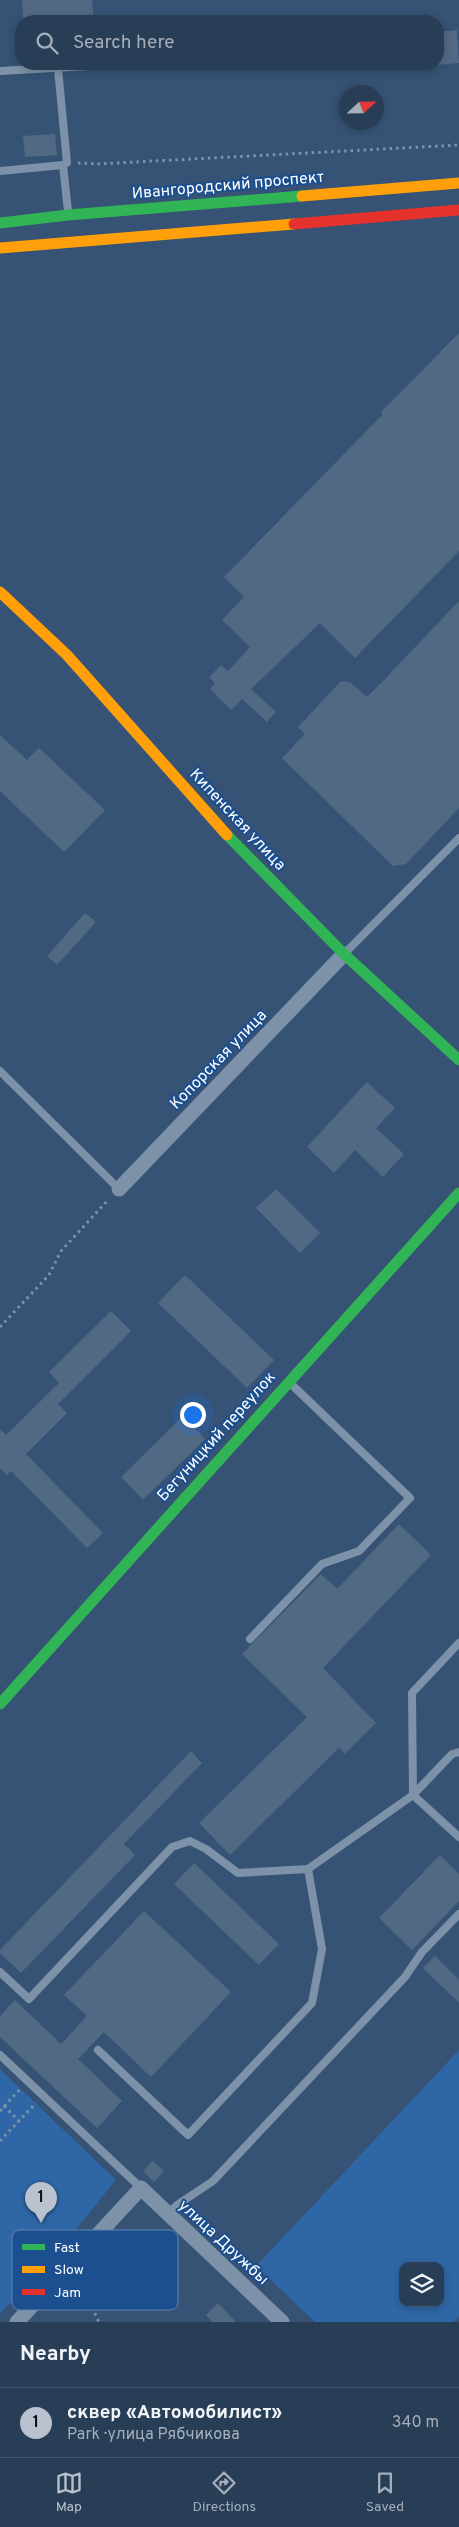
<!DOCTYPE html>
<meta charset="utf-8">
<style>
body{margin:0;font-family:Overpass,sans-serif;background:#30455d;color:#f1f3f6}
.controls{position:absolute;right:15px;bottom:15px;display:grid;overflow:hidden;border-radius:10px;box-shadow:0 2px 8px #0003}
.controls button{width:45px;height:45px;display:grid;place-items:center;padding:0;border:0;border-bottom:1px solid #44576d;background:#283e57;color:#f1f3f6;font:25px sans-serif}
.compass{position:absolute;left:339px;top:85px;width:45px;height:45px;border-radius:50%;background:#283e57;box-shadow:0 2px 8px #0003;rotate:68deg}
.you{position:absolute;left:192px;top:1414px;width:18px;height:18px;margin:-12px;border:4px solid #fff;border-radius:50%;background:#1a73e8;box-shadow:0 0 0 8px #1a73e833}
.badge{display:grid;place-items:center;width:32px;height:32px;border-radius:50%;background:#b9c2ce;color:#111;font-size:16px;font-weight:700}
.pin{position:absolute;translate:-50% -41px;filter:drop-shadow(0 1px 2px #0008)}
.pin::after{content:'';position:absolute;top:26px;width:18px;height:15px;background:inherit;clip-path:polygon(0 0,100% 0,50% 100%)}
.list{margin:0;padding:0;list-style:none}
h2{display:flex;justify-content:space-between;align-items:center;height:65px;margin:0;padding:0 20px;font-size:21px}
h2 small{font-size:16px;font-weight:400;color:#a5aeba}
.list li{display:grid;grid-template-columns:32px 1fr auto;gap:15px;align-items:center;box-sizing:border-box;height:70px;padding:0 20px;border-top:1px solid #44576d}
.list b{display:block;font-size:19px;white-space:nowrap}
.list p{margin:0;font-size:16px;white-space:nowrap;color:#a5aeba}
.list em{font-size:16px;font-style:normal;color:#a5aeba}
.icon{flex:none;width:28px;height:28px;fill:none;stroke:currentColor;stroke-width:2;stroke-linecap:round;stroke-linejoin:round}
.map{position:relative;flex:none;width:459px;height:2322px;overflow:hidden}
.search{position:absolute;background:#283e57;box-shadow:0 2px 8px #0003;left:15px;right:15px;top:15px;height:55px;display:flex;align-items:center;gap:12px;box-sizing:border-box;padding:0 18px;border-radius:20px;color:#a5aeba;font-size:19px}
.sheet{height:135px;background:#283e57}
nav{display:flex;justify-content:space-around;align-items:center;box-sizing:border-box;height:70px;border-top:1px solid #44576d;background:#283e57;font-size:14px;color:#a5aeba}
nav a{display:grid;justify-items:center;gap:2px}
nav .on{color:#b9c2ce}
.map>svg:first-child{display:block}
.green{fill:#2f66a5;fill-rule:evenodd}
.building{fill:#526984}
.lines{fill:none;stroke-linecap:round;stroke-linejoin:round}
.path{stroke:#7d92a8;stroke-width:3;stroke-dasharray:2.5 4;stroke-linecap:butt}
.lane{stroke:#7d92a8;stroke-width:8}
.street{stroke:#7d92a8;stroke-width:15}
.fast{stroke:#30b455;stroke-width:11}
.slow{stroke:#ff9f0a;stroke-width:11}
.jam{stroke:#e5322d;stroke-width:11}
.labels{text-anchor:middle;dominant-baseline:central;stroke-width:4;stroke-linejoin:round;paint-order:stroke}
.street-label{font-size:16px;fill:#fff;stroke:#1b4f8f}
.key{fill:#1b4f8f;stroke:#5f84b1;stroke-width:1}
.key-label{font-size:14px;fill:#fff}
</style>
<div class="map">
<svg width="459" height="2322" viewBox="0 0 459 2322">
<rect width="100%" height="100%" fill="#365274"/>
<g class="green">
<path d="M459,2050V2316L454,2322H315L256,2266ZM403,2266H440V2303H403Z"/>
<path d="M0,2069L116,2180L47,2265L0,2314Z"/>
</g>
<g class="building">
<path d="M22,0H92L94,21H23Z"/>
<path d="M457,30L459,63L438,65V32Z"/>
<path d="M55,134L57,155L25,157L23,136Z"/>
<path d="M459,333V551L355,658L320,623L251,689L276,712L267,722L242,699L231,710L210,689L215,683L209,677L221,665L228,671L250,647L222,620L244,597L224,577L383,414L381,412Z"/>
<path d="M459,601V808L406,864L393,866L282,758L305,734L298,727L341,681L350,682L367,697L380,684H382L381,683Z"/>
<path d="M0,735L27,760L39,748L105,810L64,852L0,791Z"/>
<path d="M85,913L96,922L57,965L47,956Z"/>
<path d="M367,1082L395,1108L376,1128L404,1154L383,1177L355,1150L334,1173L307,1147Z"/>
<path d="M276,1189L320,1233L300,1253L256,1208Z"/>
<path d="M185,1275L274,1360L247,1388L158,1303Z"/>
<path d="M111,1311L131,1331L58,1404L67,1413L26,1454L103,1533L87,1548L11,1471L7,1475L0,1468V1429L6,1435L59,1383L49,1372Z"/>
<path d="M183,1416L205,1439L143,1500L121,1477Z"/>
<path d="M399,1524L431,1555L323,1668L376,1723L345,1754L339,1748L230,1855L199,1823L307,1717L242,1654L321,1574L337,1589Z"/>
<path d="M191,1751L202,1763L124,1844L135,1855L21,1973L0,1953V1950Z"/>
<path d="M440,1855L459,1874V1901L412,1950L379,1918Z"/>
<path d="M194,1863L279,1944L259,1965L174,1884Z"/>
<path d="M144,1911L231,1992L151,2077L104,2032L78,2059L122,2101L97,2128L0,2037V2016L15,2000L61,2044L87,2016L64,1995Z"/>
<path d="M435,1956L459,1980V2003L423,1968Z"/>
<path d="M153,2161L164,2171L154,2182L143,2171Z"/>
<path d="M218,2303L236,2322H212L206,2315Z"/>
</g>
<g class="lines">
<g class="path">
<path d="M78,163L97,164L459,145"/>
<path d="M0,1327L49,1275L61,1251L109,1199"/>
<path d="M4,2106L19,2121"/>
<path d="M0,2111L20,2089"/>
<path d="M0,2141L36,2103"/>
<path d="M78,2278L99,2322"/>
</g>
<g class="lane">
<path d="M58,69L67,163L63,165L68,211"/>
<path d="M0,71L125,64"/>
<path d="M0,171L63,165"/>
<path d="M345,953L459,838"/>
<path d="M0,1071L119,1189"/>
<path d="M250,1639L322,1564L359,1551L410,1498L290,1383"/>
<path d="M459,1643L412,1693L413,1795L459,1837"/>
<path d="M0,1972L29,1999L172,1847L190,1841L206,1849L238,1873L308,1869L413,1795L452,1754L459,1752"/>
<path d="M98,2050L188,2135L312,2003L322,1949L308,1869"/>
<path d="M0,2055L141,2188"/>
<path d="M168,2214L177,2205L213,2181L405,1977L422,1952L459,1914"/>
</g>
<g class="street">
<path d="M119,1189L344,954"/>
<path d="M17,2322L141,2188L282,2322"/>
</g>
<g class="fast">
<path d="M0,223L68,215L302,196"/>
<path d="M227,835L344,954L459,1060"/>
<path d="M0,1704L459,1193"/>
</g>
<g class="slow">
<path d="M302,196L459,183"/>
<path d="M0,248L294,224"/>
<path d="M0,592L67,655L227,835"/>
</g>
<path class="jam" d="M294,224L459,210"/>
</g>
<g class="labels">
<g class="street-label">
<text transform="translate(228 186) rotate(-5)">Ивангородский проспект</text>
<text transform="translate(237 820) rotate(47)">Кипенская улица</text>
<text transform="translate(219 1060) rotate(-46)">Копорская улица</text>
<text transform="translate(217 1437) rotate(-48)">Бегуницкий переулок</text>
<text transform="translate(223 2243) rotate(43)">улица Дружбы</text>
</g>
</g>
<rect x="12" y="2230" width="166" height="80" rx="8" class="key"/>
<rect x="22" y="2244" width="23" height="6" fill="#30b455"/>
<rect x="22" y="2266" width="23" height="7" fill="#ff9f0a"/>
<rect x="22" y="2289" width="23" height="6" fill="#e5322d"/>
<g class="key-label">
<text x="54" y="2252">Fast</text>
<text x="54" y="2274">Slow</text>
<text x="54" y="2297">Jam</text>
</g>
</svg>
<div class="controls">
<button><svg class="icon" aria-label="layers" viewBox="0 0 24 24"><path d="M12 4l9 5-9 5-9-5zM3 14l9 5 9-5"/></svg></button>
</div>
<svg class="compass" viewBox="-18 -18 36 36"><path d="M0-13l5 13h-10z" fill="#e53935"/><path d="M0 13l5-13h-10z" fill="#a5aeba"/></svg>
<div class="you"></div>
<div class="pin badge" style="left:41px;top:2223px">1</div>
<div class="search"><svg class="icon" aria-label="search" viewBox="0 0 24 24"><circle cx="10" cy="10" r="6"/><path d="M15 15l6 6"/></svg>Search here</div>
</div>
<section class="sheet">
<h2>Nearby<small></small></h2>
<ul class="list">
<li><span class="badge">1</span><div><b>сквер «Автомобилист»</b><p>Park · улица Рябчикова</p></div><em>340 m</em></li>
</ul>
</section>
<nav>
<a class="on"><svg class="icon" aria-label="map" viewBox="0 0 24 24"><path d="M3 6l6-2 6 2 6-2v14l-6 2-6-2-6 2zM9 4v14M15 6v14"/></svg>Map</a>
<a><svg class="icon" aria-label="directions" viewBox="0 0 24 24"><path d="M12 3l9 9-9 9-9-9zM9 14v-3h6M13 9l2 2-2 2"/></svg>Directions</a>
<a><svg class="icon" aria-label="saved" viewBox="0 0 24 24"><path d="M7 4h10v16l-5-4-5 4z"/></svg>Saved</a>
</nav>
